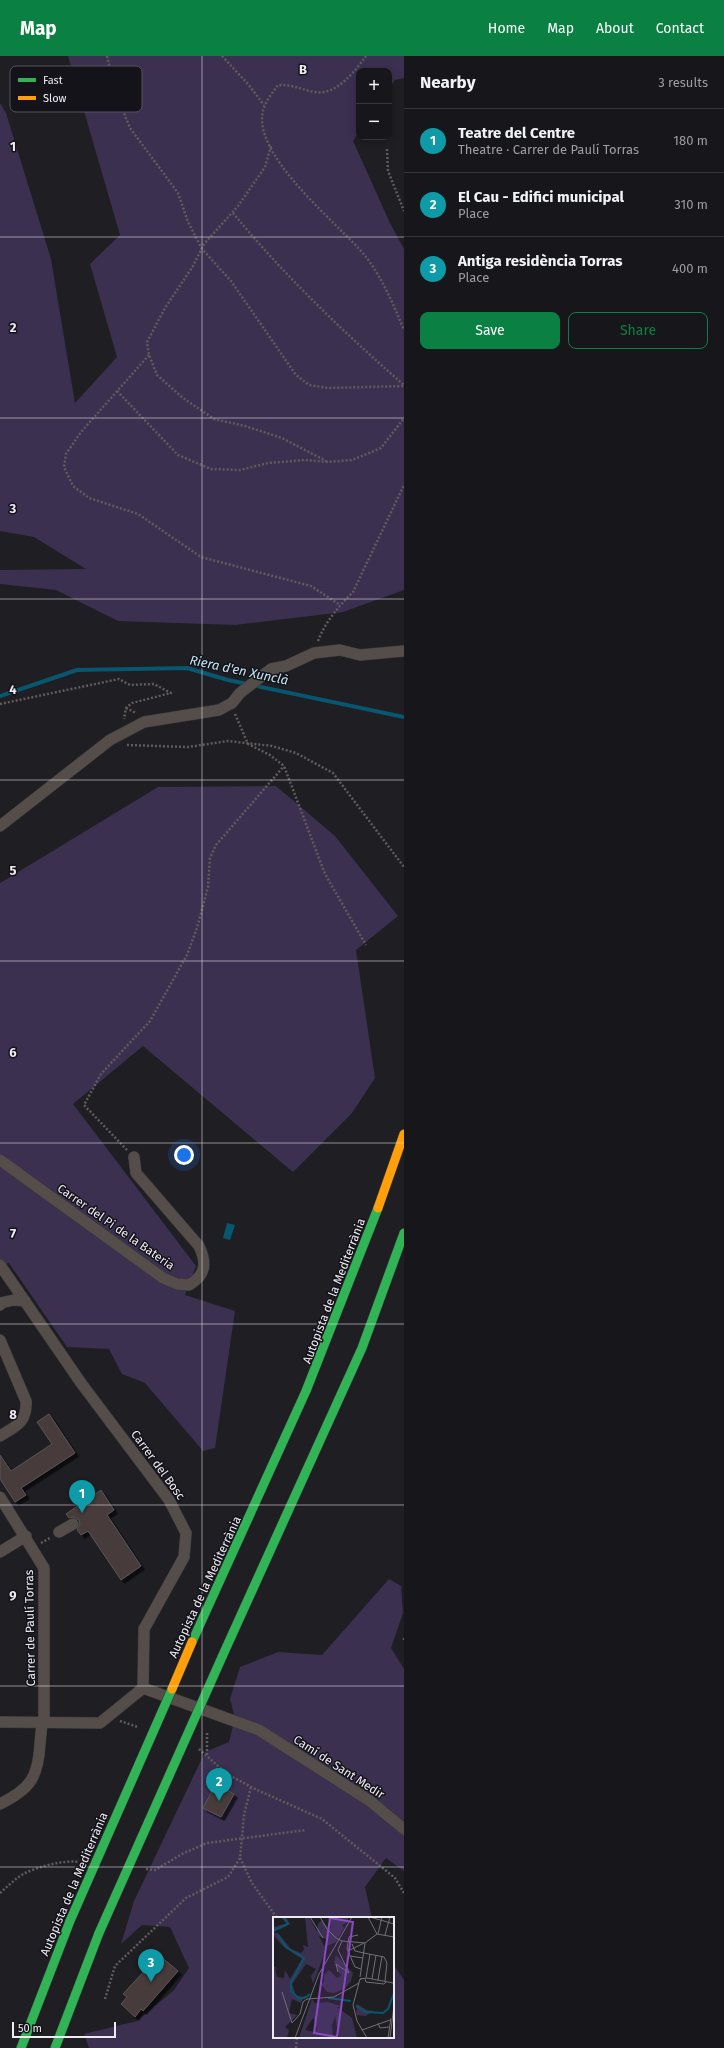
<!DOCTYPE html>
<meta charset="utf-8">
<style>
body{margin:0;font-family:"Fira Sans",sans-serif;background:#201f23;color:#f1f3f6}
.controls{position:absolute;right:12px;top:12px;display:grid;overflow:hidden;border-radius:8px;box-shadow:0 2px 10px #0003}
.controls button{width:36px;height:36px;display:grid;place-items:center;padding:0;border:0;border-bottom:1px solid #363539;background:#17161a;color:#f1f3f6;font:20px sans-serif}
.scale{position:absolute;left:12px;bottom:10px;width:104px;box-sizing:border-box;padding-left:4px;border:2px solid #eeecf2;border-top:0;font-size:11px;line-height:14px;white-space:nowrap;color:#eeecf2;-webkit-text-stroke:3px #15131a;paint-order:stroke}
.you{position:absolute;left:184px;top:1099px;width:14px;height:14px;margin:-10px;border:3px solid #fff;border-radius:50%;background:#1a73e8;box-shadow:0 0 0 6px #1a73e833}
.badge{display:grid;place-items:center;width:26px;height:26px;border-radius:50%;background:#0b8043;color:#fff;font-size:13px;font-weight:700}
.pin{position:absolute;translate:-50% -33px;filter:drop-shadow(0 1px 2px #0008)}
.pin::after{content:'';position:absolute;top:21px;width:14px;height:12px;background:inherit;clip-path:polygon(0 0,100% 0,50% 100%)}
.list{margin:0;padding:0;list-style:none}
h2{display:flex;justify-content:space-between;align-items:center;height:52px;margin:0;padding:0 16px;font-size:17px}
h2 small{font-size:13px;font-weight:400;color:#9e9fa2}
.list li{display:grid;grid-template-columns:26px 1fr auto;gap:12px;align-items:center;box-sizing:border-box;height:64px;padding:0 16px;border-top:1px solid #363539}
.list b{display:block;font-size:15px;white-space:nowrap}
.list p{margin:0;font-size:13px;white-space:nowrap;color:#9e9fa2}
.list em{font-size:13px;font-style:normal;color:#9e9fa2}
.actions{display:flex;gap:8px;padding:12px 16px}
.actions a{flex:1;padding:9px 0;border:1px solid #0b8043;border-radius:8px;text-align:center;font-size:14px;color:#0b8043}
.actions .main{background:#0b8043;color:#fff}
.map{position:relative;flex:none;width:404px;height:1992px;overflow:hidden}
header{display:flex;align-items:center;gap:24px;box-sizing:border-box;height:56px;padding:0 20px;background:#0b8043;color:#fff}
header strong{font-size:19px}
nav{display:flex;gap:22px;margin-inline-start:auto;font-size:14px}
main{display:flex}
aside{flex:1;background:#17161a}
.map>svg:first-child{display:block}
.green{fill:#3b3050}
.water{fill:#06576f}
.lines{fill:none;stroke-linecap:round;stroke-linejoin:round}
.stream{stroke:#06576f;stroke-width:4}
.building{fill:#463a3a;stroke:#585556;filter:url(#shadow)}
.street-casing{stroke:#38383a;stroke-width:12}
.fast-casing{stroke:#38383a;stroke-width:10}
.slow-casing{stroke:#38383a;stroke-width:10}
.path{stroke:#605c5b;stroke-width:2.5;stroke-dasharray:2 2;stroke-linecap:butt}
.street{stroke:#544d49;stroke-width:11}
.fast{stroke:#30b455;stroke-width:9}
.slow{stroke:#ff9f0a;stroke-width:9}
.fast-bridge-casing{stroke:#38383a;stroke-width:10;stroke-linecap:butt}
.slow-bridge-casing{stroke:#38383a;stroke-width:10;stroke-linecap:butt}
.fast-bridge{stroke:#30b455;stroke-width:9}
.slow-bridge{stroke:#ff9f0a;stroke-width:9}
.grid{fill:none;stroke:#eeecf2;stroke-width:1;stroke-opacity:0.55}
.labels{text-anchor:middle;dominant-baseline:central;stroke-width:3;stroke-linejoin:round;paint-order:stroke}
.street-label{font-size:12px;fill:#eeecf2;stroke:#15131a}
.water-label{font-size:13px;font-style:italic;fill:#c0e6f6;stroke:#15131a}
.inset-river{fill:none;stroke:#06576f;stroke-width:2}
.inset-road{fill:none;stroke:#727075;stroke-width:1}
.view{fill:#8c49c7;fill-opacity:0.15;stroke:#8c49c7;stroke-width:2}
.inset-edge{fill:none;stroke:#eeecf2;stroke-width:2}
.key{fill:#15131a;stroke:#56545b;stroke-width:1}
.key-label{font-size:11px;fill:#eeecf2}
.grid-label{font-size:13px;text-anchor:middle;font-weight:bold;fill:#eeecf2;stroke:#15131a;stroke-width:3;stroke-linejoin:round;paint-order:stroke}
</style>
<header>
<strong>Map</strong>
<nav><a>Home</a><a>Map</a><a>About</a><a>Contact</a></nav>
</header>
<main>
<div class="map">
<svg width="404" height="1992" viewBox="0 0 404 1992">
<defs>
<filter id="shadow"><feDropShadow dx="3.5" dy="3.5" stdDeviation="0" flood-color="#0009"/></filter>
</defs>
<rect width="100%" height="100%" fill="#1f1e22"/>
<g class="green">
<path d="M68,0H404V22L395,24L389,32V15H359V76L353,85L390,167L404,193V534L343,556L235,569L118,565L56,534L0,528V514L86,513L34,481L0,475V47L6,57L51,203L75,347L117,301L90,208L120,179Z"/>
<path d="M276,730L335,780L398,860L356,894L375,1022L352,1057L293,1116L143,990L73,1048L196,1210L185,1239L235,1255L215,1392L203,1395L145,1327L122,1318L109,1293L67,1291L9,1207L0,1209V827L158,731Z"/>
<path d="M389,1523L401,1530L403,1557L391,1592L404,1613V1815L386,1802L365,1831L372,1862H274V1981H393V1908L404,1924V1992H89L84,1978L137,1965L174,1934L189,1912L170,1871L142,1869L121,1888L134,1845L205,1696L229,1686L235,1662L230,1643L240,1611L278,1596L322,1599Z"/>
</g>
<path class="water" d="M227,1167L235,1169L230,1184L223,1182Z"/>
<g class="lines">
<path class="stream" d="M0,640L77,614L187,612L228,624L404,661"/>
</g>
<g class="building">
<path d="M49,1358L75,1397L21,1432L26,1439L15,1446L0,1423V1399L11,1415L52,1388L37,1366Z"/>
<path d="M101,1434L114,1454L107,1459L141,1510L121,1524L88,1475L81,1479L77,1474L80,1468L79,1464L73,1461L69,1462L66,1458Z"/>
<path d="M216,1728L234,1738L221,1761L203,1752Z"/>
<path d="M159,1899L178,1915L143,1955L141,1953L135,1961L121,1948L127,1941L123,1938Z"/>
</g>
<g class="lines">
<defs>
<g id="street">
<path d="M0,770L110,684L144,666L219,654L232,647L240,637L271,613L286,610L314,597L340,594L360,599L404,595"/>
<path d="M0,1104L163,1222L177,1228L189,1229C206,1219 207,1207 199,1190L136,1117L134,1101"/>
<path d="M0,1209L81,1327L169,1444L186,1477L184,1501L144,1573L143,1632"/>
<path d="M0,1249L1,1247L14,1244L25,1245"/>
<path d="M0,1284L26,1345C27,1367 16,1370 0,1380"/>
<path d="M0,1441L44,1512V1660C41,1669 41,1678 40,1688C38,1722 30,1733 0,1748"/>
<path d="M59,1476L73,1468"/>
<path d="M0,1496L26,1480"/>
<path d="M0,1666L100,1667L143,1632L259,1674L370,1745L404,1773"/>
</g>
<g id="fast">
<path d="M192,1586L306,1335L378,1152"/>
<path d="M222,1601L362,1292L404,1177"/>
<path d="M21,1992L70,1865"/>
<path d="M55,1992L99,1877"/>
</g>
<path id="slow" d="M378,1152L404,1078"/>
</defs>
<use href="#street" class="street-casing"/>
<use href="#fast" class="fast-casing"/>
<use href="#slow" class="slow-casing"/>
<g class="path">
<path d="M107,0L117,40L130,72L178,137L188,166L202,193L231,225L296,319L309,329L328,332L404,330"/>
<path d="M222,0L248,28L264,49"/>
<path d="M366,0C355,15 336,40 315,36C302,34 292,28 278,29C274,35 268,42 265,49C244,95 341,169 366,201C383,223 393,248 404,274"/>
<path d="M271,90L265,111L238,150L204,188L193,210L165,252L147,286L149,299L157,319L183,342L214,363L245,370L282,382L328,406"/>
<path d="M387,93L388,115L404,155"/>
<path d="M233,157C284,219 343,276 404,329"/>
<path d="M149,299L81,376L66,398L64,411L73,430L89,442L138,458L201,501L311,530L340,549"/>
<path d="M117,335L178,399L211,413L240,414L268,407L305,404L328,406L352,404L381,392L404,362"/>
<path d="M318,585C325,566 339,550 353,536L404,429"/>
<path d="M0,648L119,623L130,629L154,628L171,637L132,647L126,652L124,663"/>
<path d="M126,652L136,657"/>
<path d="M235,658L248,688L270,699L284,710L325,818L366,889"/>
<path d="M127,689L188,691L228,685L272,690L296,697L333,717L404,811"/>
<path d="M127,1094L84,1049L101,1018L150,965L187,899L197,872L208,831L210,802L216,789L284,710"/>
<path d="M41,1487L50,1482"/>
<path d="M404,1582V1586"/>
<path d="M120,1665L138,1671"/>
<path d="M199,1693L227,1718L255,1733L322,1763L395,1822L404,1837"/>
<path d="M207,1699V1676"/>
<path d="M240,1802L252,1827L277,1862"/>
<path d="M146,1813L155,1814L182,1798L207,1787L306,1774"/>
<path d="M0,1837C8,1830 16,1822 25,1817C41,1810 62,1804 79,1806"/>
<path d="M105,1943L115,1910L186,1842L228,1821L240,1802L244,1759L251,1731"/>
<path d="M296,1992L297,1981"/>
</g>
<use href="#street" class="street"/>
<use href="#fast" class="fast"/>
<use href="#slow" class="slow"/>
<defs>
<g id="fast-bridge">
<path d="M70,1865L172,1633"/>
<path d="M99,1877L222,1601"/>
</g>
<path id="slow-bridge" d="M172,1633L192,1586"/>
</defs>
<use href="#fast-bridge" class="fast-bridge-casing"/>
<use href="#slow-bridge" class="slow-bridge-casing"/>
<use href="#fast-bridge" class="fast-bridge"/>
<use href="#slow-bridge" class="slow-bridge"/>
</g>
<path class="grid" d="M202,0V1992M0,181H404M0,362H404M0,543H404M0,724H404M0,905H404M0,1087H404M0,1268H404M0,1449H404M0,1630H404M0,1811H404"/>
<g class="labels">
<g class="street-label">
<text transform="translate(116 1171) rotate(35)">Carrer del Pi de la Bateria</text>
<text transform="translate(334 1235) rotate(-69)">Autopista de la Mediterrània</text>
<text transform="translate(158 1409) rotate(54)">Carrer del Bosc</text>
<text transform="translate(205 1531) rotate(-65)">Autopista de la Mediterrània</text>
<text transform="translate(30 1572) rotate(-91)">Carrer de Paulí Torras</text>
<text transform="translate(339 1711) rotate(33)">Camí de Sant Medir</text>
<text transform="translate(74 1828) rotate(-67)">Autopista de la Mediterrània</text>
</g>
<g class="water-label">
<text transform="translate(239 614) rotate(12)">Riera d'en Xunclà</text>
</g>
</g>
<g transform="translate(273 1861)">
<rect width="121" height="121" fill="#1f1e22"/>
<path d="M7,0H13L17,7L5,11L1,16H5L18,32L28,36L31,33L30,28L35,30L32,0H36L44,15L45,7L49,3L56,12L58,11L55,0H75V5L69,8L71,11L63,25L54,29L53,22L46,19L52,30L51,38L40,67L38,59L43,52L33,47L19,67L23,78L34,81L30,82L28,86L19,82L16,96L24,98L12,110L16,113L14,121H0V49L5,52L2,51L4,60L11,61L12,53L17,62L29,42L11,30L0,18L1,10L14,6ZM63,38L80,56L78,64L73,71L61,76L54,75L48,67L51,65V58L56,53L64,61L68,59L61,45ZM39,82L42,86L55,85L71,90H64L79,101L84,121H66L62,99L59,108L60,121H26ZM40,101L44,112L41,115L32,113ZM84,87L94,93L100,94L93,99L83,98Z" fill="#3b3050" fill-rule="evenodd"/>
<path class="inset-river" d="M0,14L15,7L10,0M5,18L13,30L31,41L18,66V74L26,82L33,80L37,77M55,81L78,84M83,89L93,95L110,96L115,92L121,76"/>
<path class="inset-road" d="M37,0L50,21M47,0L54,12L63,21L69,24L92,26M95,0L104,17M97,0L121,7M105,17L109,0M85,18L76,20L74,32L82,50L88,52M112,18L117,0M92,26L104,17L121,20M79,27L82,34L91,36M75,34L91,26M91,36L111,40L114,46L112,64M77,39L90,41M65,55L63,47L76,56L65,33L69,24M87,60L92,26M93,61L97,37M87,62L80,88L84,104L94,121M89,62H87L94,61L120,66M92,62L93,65L111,67L113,65M99,62L103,38M105,63L109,39M9,75L19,106M19,106L27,97L30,85L34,82L61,80L86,66M105,106L107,111L116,110M89,113L117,103M22,121L46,57L79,0M115,121L118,101M117,121L121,88"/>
<path class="view" d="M57,1L80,5L64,120L41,116Z"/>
<rect width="121" height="121" class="inset-edge"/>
</g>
<rect x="10" y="10" width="132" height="46" rx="6" class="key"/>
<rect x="18" y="22" width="18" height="4" fill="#30b455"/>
<rect x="18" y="40" width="18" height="4" fill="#ff9f0a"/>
<g class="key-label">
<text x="43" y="28">Fast</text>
<text x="43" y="46">Slow</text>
</g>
<g class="grid-label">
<text x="303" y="18">B</text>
<text x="13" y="95">1</text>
<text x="13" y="276">2</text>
<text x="13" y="457">3</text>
<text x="13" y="638">4</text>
<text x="13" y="819">5</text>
<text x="13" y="1001">6</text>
<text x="13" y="1182">7</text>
<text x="13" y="1363">8</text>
<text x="13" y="1544">9</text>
</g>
</svg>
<div class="controls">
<button>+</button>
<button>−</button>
</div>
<div class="scale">50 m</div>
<div class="you"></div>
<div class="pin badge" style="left:82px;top:1457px;background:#0f9aa8">1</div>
<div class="pin badge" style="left:219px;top:1745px;background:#0f9aa8">2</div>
<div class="pin badge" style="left:151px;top:1926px;background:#0f9aa8">3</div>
</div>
<aside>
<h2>Nearby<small>3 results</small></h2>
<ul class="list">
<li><span class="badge" style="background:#0f9aa8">1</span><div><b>Teatre del Centre</b><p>Theatre · Carrer de Paulí Torras</p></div><em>180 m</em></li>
<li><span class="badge" style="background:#0f9aa8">2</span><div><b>El Cau - Edifici municipal</b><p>Place</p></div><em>310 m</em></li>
<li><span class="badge" style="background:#0f9aa8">3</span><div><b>Antiga residència Torras</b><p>Place</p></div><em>400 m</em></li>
</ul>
<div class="actions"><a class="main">Save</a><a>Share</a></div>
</aside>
</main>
